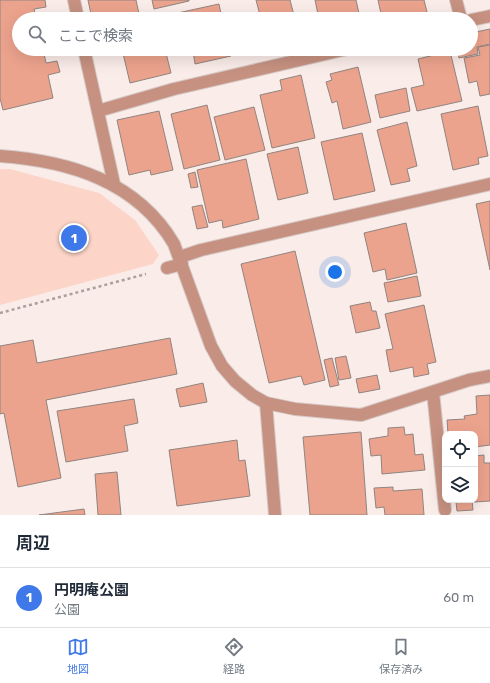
<!DOCTYPE html>
<html lang="ja">
<meta charset="utf-8">
<style>
body{margin:0;font-family:Rubik,"Noto Sans JP",sans-serif;background:#f6f6f7;color:#1f2937}
.controls{position:absolute;right:12px;bottom:12px;display:grid;overflow:hidden;border-radius:8px;box-shadow:0 4px 16px #0002}
.controls button{width:36px;height:36px;display:grid;place-items:center;padding:0;border:0;border-bottom:1px solid #e0e1e3;background:#fff;color:#1f2937;font:20px sans-serif}
.you{position:absolute;left:335px;top:272px;width:14px;height:14px;margin:-10px;border:3px solid #fff;border-radius:50%;background:#1a73e8;box-shadow:0 0 0 6px #1a73e833}
.badge{display:grid;place-items:center;width:26px;height:26px;border-radius:50%;background:#3f78e8;color:#fff;font-size:13px;font-weight:700}
.pin{position:absolute;translate:-50% -50%;border:2px solid #fff;box-shadow:0 1px 4px #0006}
.list{margin:0;padding:0;list-style:none}
h2{display:flex;justify-content:space-between;align-items:center;height:52px;margin:0;padding:0 16px;font-size:17px}
h2 small{font-size:13px;font-weight:400;color:#747a83}
.list li{display:grid;grid-template-columns:26px 1fr auto;gap:12px;align-items:center;box-sizing:border-box;height:60px;padding:0 16px;border-top:1px solid #e0e1e3}
.list b{display:block;font-size:15px;white-space:nowrap}
.list p{margin:0;font-size:13px;white-space:nowrap;color:#747a83}
.list em{font-size:13px;font-style:normal;color:#747a83}
.icon{flex:none;width:22px;height:22px;fill:none;stroke:currentColor;stroke-width:2;stroke-linecap:round;stroke-linejoin:round}
.map{position:relative;flex:none;width:490px;height:515px;overflow:hidden}
.search{position:absolute;background:#fff;box-shadow:0 4px 16px #0002;left:12px;right:12px;top:12px;height:44px;display:flex;align-items:center;gap:10px;box-sizing:border-box;padding:0 14px;border-radius:22px;color:#747a83;font-size:15px}
.sheet{height:112px;background:#fff}
nav{display:flex;justify-content:space-around;align-items:center;box-sizing:border-box;height:56px;border-top:1px solid #e0e1e3;background:#fff;font-size:11px;color:#747a83}
nav a{display:grid;justify-items:center;gap:2px}
nav .on{color:#3f78e8}
.map>svg:first-child{display:block}
.green{fill:#fcd5c8}
.building{fill:#eca38d;stroke:#908480}
.lines{fill:none;stroke-linecap:round;stroke-linejoin:round}
.street-casing{stroke:#d5c8c5;stroke-width:14}
.path{stroke:#aba09d;stroke-width:2.5;stroke-dasharray:3 3;stroke-linecap:butt}
.street{stroke:#c69181;stroke-width:12}
</style>
<div class="map">
<svg width="490" height="515" viewBox="0 0 490 515">
<rect width="100%" height="100%" fill="#faece8"/>
<path class="green" d="M0,169H10L99,193L135,220L159,255L153,264L0,305Z"/>
<g class="building">
<path d="M0,0H45L46,7L34,9L36,19H19V49H43L46,63L57,61L60,72L48,75L53,98L3,110L0,98Z"/>
<path d="M88,0H136L139,14L114,19H92Z"/>
<path d="M152,0H189V1L154,9Z"/>
<path d="M256,0H290L295,19H261Z"/>
<path d="M315,0H356L360,18L319,19Z"/>
<path d="M378,0H424L428,16L407,19L406,13L382,18Z"/>
<path d="M219,4L222,19H174L173,14Z"/>
<path d="M158,15V19H141Z"/>
<path d="M490,29V44L477,47L478,54L459,58L457,49H471V33Z"/>
<path d="M490,45V94L480,96L477,81L469,83L464,58L480,55L478,47Z"/>
<path d="M122,49H165L171,73L130,83Z"/>
<path d="M181,49H229L231,56L195,64L193,51L182,54Z"/>
<path d="M450,51L462,101L417,111L411,88L424,85L418,59Z"/>
<path d="M358,67L371,122L343,129L337,101L332,103L326,82L332,80L330,74Z"/>
<path d="M301,75L315,138L272,148L260,95L282,90L280,80Z"/>
<path d="M406,88L410,111L380,118L375,95Z"/>
<path d="M207,105L220,160L184,169L171,114Z"/>
<path d="M478,106L488,156L478,158L479,164L453,170L441,114Z"/>
<path d="M254,107L265,150L225,160L214,117Z"/>
<path d="M159,111L173,170L151,175L150,170L129,175L117,120Z"/>
<path d="M407,122L417,166L407,169L410,181L391,185L377,130Z"/>
<path d="M362,133L375,191L334,200L321,142Z"/>
<path d="M298,147L308,193L278,200L267,154Z"/>
<path d="M246,159L259,219L223,228L222,220L209,223L197,170Z"/>
<path d="M195,172L198,187L191,188L188,174Z"/>
<path d="M490,201V270L476,204Z"/>
<path d="M202,205L208,227L197,229L192,207Z"/>
<path d="M406,223L417,273L387,280L385,269L373,272L364,233Z"/>
<path d="M295,251L325,380L304,385L301,376L269,383L241,264Z"/>
<path d="M417,276L421,296L388,302L384,283Z"/>
<path d="M370,302L372,311H376L380,328L356,333L350,306Z"/>
<path d="M424,305L436,362L427,364L429,374L414,377L413,367L390,372L386,350L393,349L385,314Z"/>
<path d="M170,338L177,374L46,400L61,478L18,487L4,413L0,414V346L33,340L37,363Z"/>
<path d="M346,356L351,378L339,380L335,358Z"/>
<path d="M332,358L339,385L330,387L324,360Z"/>
<path d="M377,375L380,389L359,393L356,379Z"/>
<path d="M203,383L207,402L180,407L176,389Z"/>
<path d="M490,395V445L475,447V434H448L447,420L465,419L464,416L477,414L476,396Z"/>
<path d="M134,399L138,423L124,426L128,451L66,462L57,411Z"/>
<path d="M404,427L405,435L413,434L415,455L423,454L425,470L382,474L381,455L371,456L369,439L388,436V428Z"/>
<path d="M361,432L367,515H310L303,437Z"/>
<path d="M237,440L239,461L245,460L250,496L177,506L169,450Z"/>
<path d="M484,455V463H490V501L474,502L475,456Z"/>
<path d="M117,472L121,515H98L95,474Z"/>
<path d="M393,487V491L422,489L424,515H385L384,507L376,508L374,488Z"/>
<path d="M472,500L473,510L457,511L456,502Z"/>
<path d="M84,509L85,515H39Z"/>
</g>
<g class="lines">
<defs>
<g id="street">
<path d="M74,0L78,19"/>
<path d="M456,0L461,19"/>
<path d="M471,20L490,16"/>
<path d="M84,49L114,184"/>
<path d="M98,111L174,89L347,49"/>
<path d="M0,156C69,161 137,181 174,244L211,346L222,366L235,381L252,395L266,403L295,409L361,415L469,380L490,376"/>
<path d="M180,257L201,250L490,184"/>
<path d="M167,268L182,264"/>
<path d="M433,392L445,510"/>
<path d="M266,403L275,515"/>
</g>
</defs>
<use href="#street" class="street-casing"/>
<path class="path" d="M0,313L146,274"/>
<use href="#street" class="street"/>
</g>
</svg>
<div class="controls">
<button><svg class="icon" aria-label="locate" viewBox="0 0 24 24"><circle cx="12" cy="12" r="6"/><path d="M12 2v4M12 18v4M2 12h4M18 12h4"/></svg></button>
<button><svg class="icon" aria-label="layers" viewBox="0 0 24 24"><path d="M12 4l9 5-9 5-9-5zM3 14l9 5 9-5"/></svg></button>
</div>
<div class="you"></div>
<div class="pin badge" style="left:74px;top:238px">1</div>
<div class="search"><svg class="icon" aria-label="search" viewBox="0 0 24 24"><circle cx="10" cy="10" r="6"/><path d="M15 15l6 6"/></svg>ここで検索</div>
</div>
<section class="sheet">
<h2>周辺<small></small></h2>
<ul class="list">
<li><span class="badge">1</span><div><b>円明庵公園</b><p>公園</p></div><em>60 m</em></li>
</ul>
</section>
<nav>
<a class="on"><svg class="icon" aria-label="map" viewBox="0 0 24 24"><path d="M3 6l6-2 6 2 6-2v14l-6 2-6-2-6 2zM9 4v14M15 6v14"/></svg>地図</a>
<a><svg class="icon" aria-label="directions" viewBox="0 0 24 24"><path d="M12 3l9 9-9 9-9-9zM9 14v-3h6M13 9l2 2-2 2"/></svg>経路</a>
<a><svg class="icon" aria-label="saved" viewBox="0 0 24 24"><path d="M7 4h10v16l-5-4-5 4z"/></svg>保存済み</a>
</nav>
